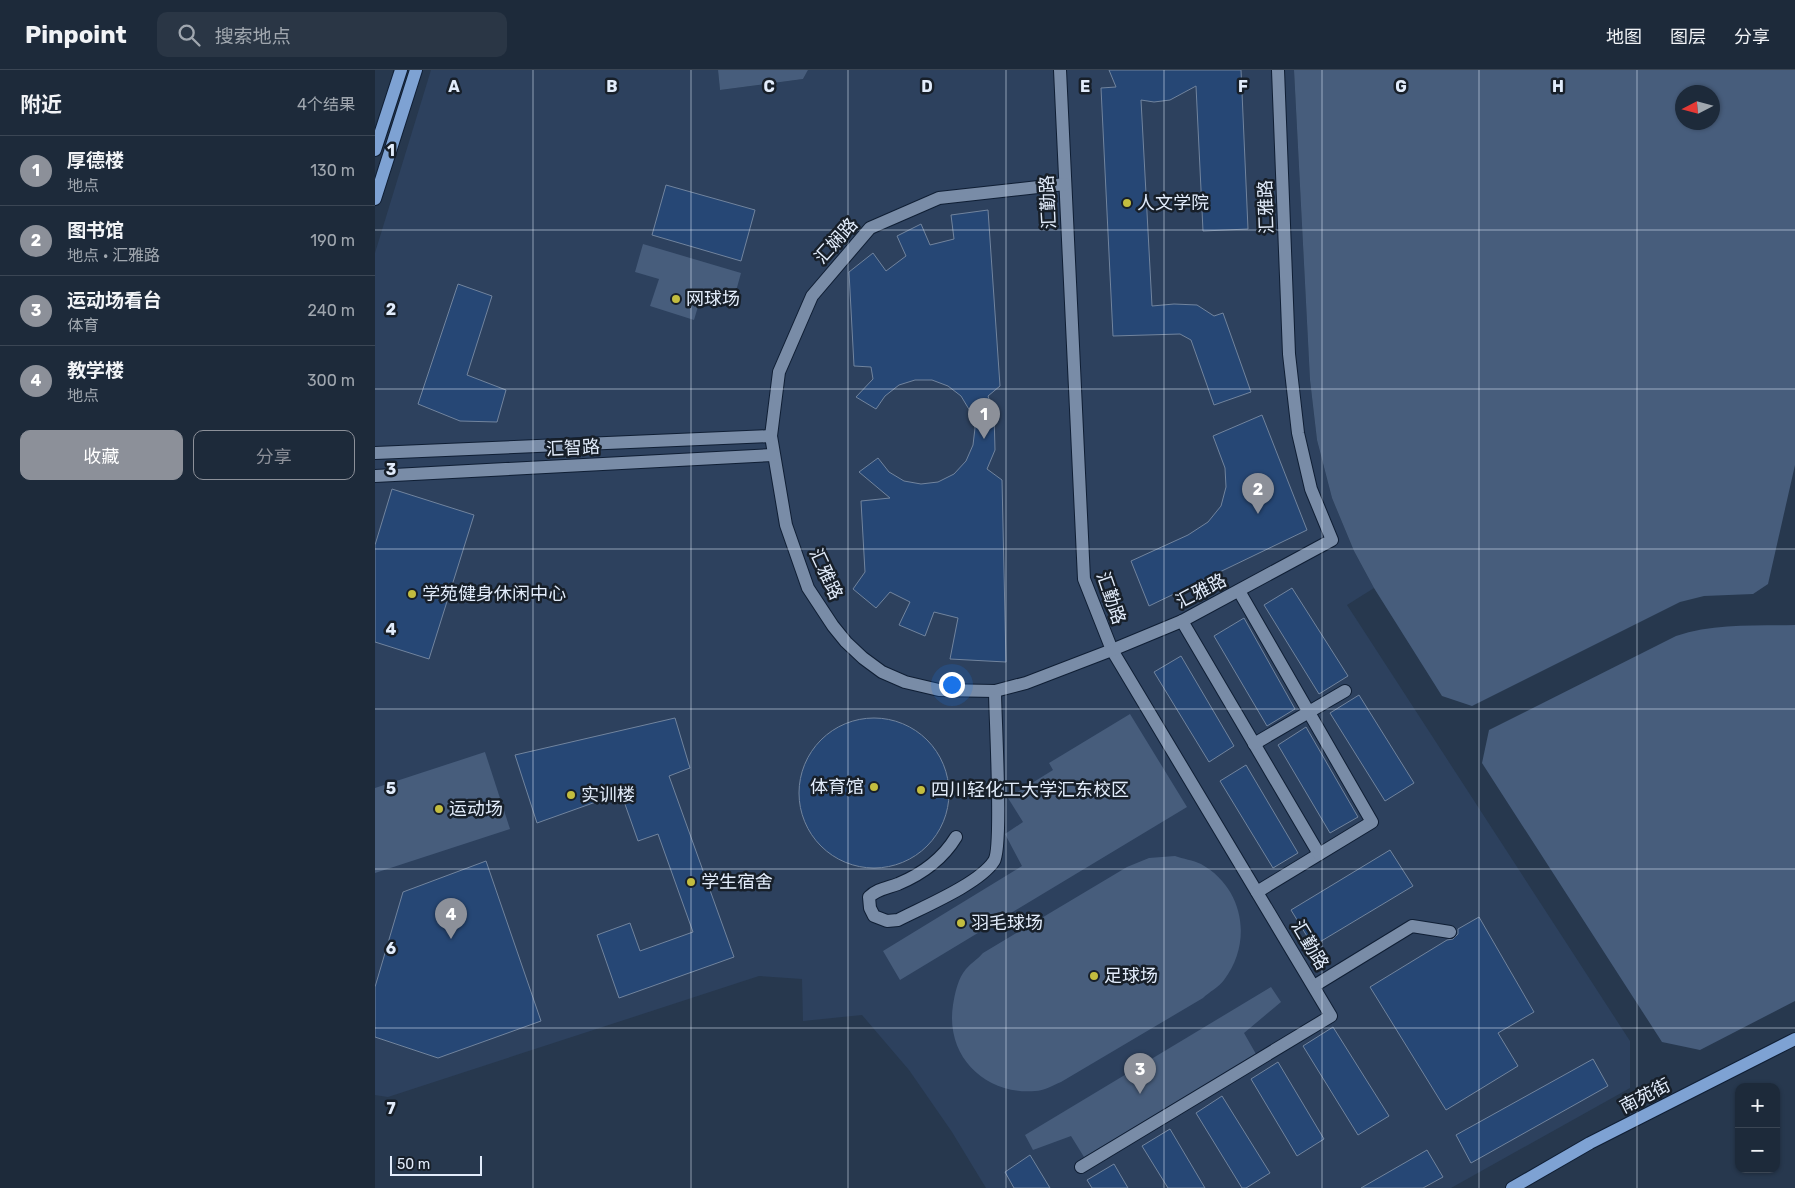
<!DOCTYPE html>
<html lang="zh">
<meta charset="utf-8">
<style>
body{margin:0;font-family:Rubik,"Noto Sans SC",sans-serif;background:#2a3645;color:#f1f3f6}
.controls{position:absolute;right:15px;bottom:15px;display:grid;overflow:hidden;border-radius:10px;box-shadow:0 1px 4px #0004}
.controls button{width:45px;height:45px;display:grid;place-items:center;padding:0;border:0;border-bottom:1px solid #3b4654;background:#1d2a3a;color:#f1f3f6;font:25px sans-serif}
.compass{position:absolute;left:1300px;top:15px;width:45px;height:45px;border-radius:50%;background:#1d2a3a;box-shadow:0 1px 4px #0004;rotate:264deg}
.scale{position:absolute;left:15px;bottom:12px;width:92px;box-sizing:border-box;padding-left:5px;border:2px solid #e2ecfb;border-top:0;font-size:14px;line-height:18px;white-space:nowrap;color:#e2ecfb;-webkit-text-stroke:4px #171f29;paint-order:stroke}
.you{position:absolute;left:576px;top:614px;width:18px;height:18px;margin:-12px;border:4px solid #fff;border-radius:50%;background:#1a73e8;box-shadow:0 0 0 8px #1a73e833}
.badge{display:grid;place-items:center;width:32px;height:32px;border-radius:50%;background:#8c9099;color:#fff;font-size:16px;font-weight:700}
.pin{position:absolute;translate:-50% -41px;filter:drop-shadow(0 1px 2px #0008)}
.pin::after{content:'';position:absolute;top:26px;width:18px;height:15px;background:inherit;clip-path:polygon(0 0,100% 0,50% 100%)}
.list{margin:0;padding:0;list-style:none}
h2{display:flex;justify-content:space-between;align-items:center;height:65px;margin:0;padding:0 20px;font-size:21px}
h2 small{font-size:16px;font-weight:400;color:#a0a7af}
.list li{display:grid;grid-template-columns:32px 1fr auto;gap:15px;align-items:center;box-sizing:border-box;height:70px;padding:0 20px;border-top:1px solid #3b4654}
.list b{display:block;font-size:19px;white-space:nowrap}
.list p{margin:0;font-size:16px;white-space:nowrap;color:#a0a7af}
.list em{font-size:16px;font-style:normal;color:#a0a7af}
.actions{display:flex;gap:10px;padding:15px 20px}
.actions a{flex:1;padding:11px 0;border:1px solid #8c9099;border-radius:10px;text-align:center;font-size:18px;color:#8c9099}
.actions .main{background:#8c9099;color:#fff}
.icon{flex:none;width:28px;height:28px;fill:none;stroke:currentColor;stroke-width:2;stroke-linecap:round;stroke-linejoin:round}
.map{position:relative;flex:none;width:1420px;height:1118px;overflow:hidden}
header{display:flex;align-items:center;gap:30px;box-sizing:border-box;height:70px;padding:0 25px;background:#1d2a3a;border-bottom:1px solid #3b4654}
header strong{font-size:24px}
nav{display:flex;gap:28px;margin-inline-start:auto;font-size:18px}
.search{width:350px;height:45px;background:#2a3645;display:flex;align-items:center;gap:12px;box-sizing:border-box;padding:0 18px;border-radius:10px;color:#a0a7af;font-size:19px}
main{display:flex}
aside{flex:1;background:#1d2a3a}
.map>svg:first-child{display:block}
.built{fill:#2d415e}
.green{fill:#475d7c;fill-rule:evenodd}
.building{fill:#264775;stroke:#71849e}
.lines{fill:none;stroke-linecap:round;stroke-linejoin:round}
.minor-casing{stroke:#0f1e34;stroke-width:14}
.major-casing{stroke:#0f1e34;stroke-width:14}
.minor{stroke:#798ca7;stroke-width:12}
.major{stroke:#7ea2d3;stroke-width:12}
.grid{fill:none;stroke:#e2ecfb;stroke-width:1;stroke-opacity:0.55}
.poi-dot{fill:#c3bd3f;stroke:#171f29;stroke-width:2}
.labels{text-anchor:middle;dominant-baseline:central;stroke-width:5;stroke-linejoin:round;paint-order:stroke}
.street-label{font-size:18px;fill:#e2ecfb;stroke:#171f29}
.poi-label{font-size:18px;fill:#e2ecfb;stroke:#171f29;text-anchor:start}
.grid-label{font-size:16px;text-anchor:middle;font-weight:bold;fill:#e2ecfb;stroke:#171f29;stroke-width:5;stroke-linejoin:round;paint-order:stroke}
</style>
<header>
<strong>Pinpoint</strong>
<div class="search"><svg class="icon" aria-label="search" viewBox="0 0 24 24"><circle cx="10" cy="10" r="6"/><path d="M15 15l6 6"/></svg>搜索地点</div>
<nav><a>地图</a><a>图层</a><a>分享</a></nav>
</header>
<main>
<aside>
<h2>附近<small>4个结果</small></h2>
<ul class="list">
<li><span class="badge">1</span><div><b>厚德楼</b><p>地点</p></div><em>130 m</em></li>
<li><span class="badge">2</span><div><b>图书馆</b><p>地点 · 汇雅路</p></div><em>190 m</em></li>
<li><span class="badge">3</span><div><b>运动场看台</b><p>体育</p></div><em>240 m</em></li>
<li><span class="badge">4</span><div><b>教学楼</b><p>地点</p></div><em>300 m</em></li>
</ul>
<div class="actions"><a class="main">收藏</a><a>分享</a></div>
</aside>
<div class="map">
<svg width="1420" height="1118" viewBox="0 0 1420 1118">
<rect width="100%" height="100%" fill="#27384e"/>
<path class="built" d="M56,0H343L345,20L428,9L433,0H919L935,310L942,370L957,428L979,481L999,518L972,535L1255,971V1018L1076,1118H611L577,1062L534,1000L487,945L428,951L427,909L384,906L13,1027L0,1025V183Z"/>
<g class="green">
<path d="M343,0H433L428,9L345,20Z"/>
<path d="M919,0H1420V395L1393,514L1378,524L1329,526L1305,532L1097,636L1067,626L999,518L979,481L957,428L942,370L935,310ZM1308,22H1338V52H1308Z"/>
<path d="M268,174L366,203L358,232L327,223L319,250L275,236L284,209L260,202Z"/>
<path d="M1420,555V931L1325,980L1287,972L1107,693L1114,660L1301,566C1339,553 1380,556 1420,555Z"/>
<path d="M755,644L812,737L525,910L508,881L647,796L630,764L648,752L633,728L678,700L674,693Z"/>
<path d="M110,682L135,759L0,803V718Z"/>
<path d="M800,786C808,789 818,790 826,794C869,818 878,872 849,910C844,917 834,922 828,928L686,1012C678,1015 669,1021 660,1021C610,1025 570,986 578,935C580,923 583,908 591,899C596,893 603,889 608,883L752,797L774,788Z"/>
<path d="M896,917L906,932L869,963L881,984L709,1087L696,1066L658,1080L650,1065Z"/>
</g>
<g class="building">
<path d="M734,0H866L873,159L828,161L821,16L795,30L779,32L766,30L777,236L799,234L822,235L839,246L848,243L876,322L839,335L816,270L805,264L738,266L726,18L741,17Z"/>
<path d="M291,115L380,140L366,191L277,165Z"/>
<path d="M613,140L625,316L613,326L619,343L620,380L612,399L627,410L631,592L575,589L583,548L559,542L550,566L524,555L535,532L515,522L501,538L478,519L490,502L486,431L515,428L484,402L503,388L514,402L529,411L546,414L563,412L579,404L591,391L598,375L600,358L595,341L586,326L573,316L557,310H540L524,315L510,326L501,339L481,327L498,309L496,297L479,296L474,202L498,183L511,201L531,186L522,166L546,154L555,175L579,169L576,145Z"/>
<path d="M83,214L117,226L92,305L131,320L122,352L85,351L43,334Z"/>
<path d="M887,345L932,460L774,536L756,491L813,465L833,452L846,436L851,417L850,398L838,366Z"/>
<path d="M17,419L99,445L54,589L0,572V475Z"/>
<path d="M917,518L973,606L944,624L889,535Z"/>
<path d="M869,548L920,639L892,656L839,566Z"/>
<path d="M806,586L859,676L834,692L779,602Z"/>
<path d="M984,625L1039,713L1010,731L955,643Z"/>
<circle cx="499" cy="723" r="75"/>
<path d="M300,648L315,698L294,706L359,887L244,928L222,865L255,853L265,881L318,862L283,764L263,771L246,723L162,753L140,685Z"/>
<path d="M931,657L983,747L955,763L903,675Z"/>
<path d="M871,695L923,783L898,798L845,711Z"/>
<path d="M1015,780L1038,816L938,876L916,840Z"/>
<path d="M111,791L166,951L63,988L0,967V917L28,822Z"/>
<path d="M1104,847L1159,942L1123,963L1143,996L1071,1040L995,917L1072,870L1078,869L1083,864V859Z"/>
<path d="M958,957L1014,1046L983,1065L928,976Z"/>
<path d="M1218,989L1233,1016L1096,1093L1081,1065Z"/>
<path d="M903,992L949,1069L922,1086L876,1009Z"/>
<path d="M847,1026L895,1103L871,1118H867L821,1043Z"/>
<path d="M795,1059L830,1118H793L767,1076Z"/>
<path d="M1052,1080L1068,1107L1048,1118H986Z"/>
<path d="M655,1085L675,1118H639L630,1102Z"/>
<path d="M739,1094L753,1118H717L712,1110Z"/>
</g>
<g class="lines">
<defs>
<g id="minor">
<path d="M685,0L709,509L737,580L956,946L706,1097"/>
<path d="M690,114L564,128L495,158L437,226L404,302L396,366L411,455L433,518L458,556L471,572L488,588L507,602L530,612L564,620L620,621L651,613L737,580L807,551L957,470L936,419L923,363L914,284L903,0"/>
<path d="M0,383L396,366"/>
<path d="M0,406L398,385"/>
<path d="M864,521L997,752L882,822"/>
<path d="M807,551L944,784"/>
<path d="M879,674L970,621"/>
<path d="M581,767C567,790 547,804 523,814C512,818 502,819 494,827L495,838L499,846L512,851L523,850C548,837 604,814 619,791C628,777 620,646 620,621"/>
<path d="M939,916L1037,856L1075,862"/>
</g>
<g id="major">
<path d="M0,80L26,0"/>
<path d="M0,129L41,0"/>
<path d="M1137,1118L1215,1073L1420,969"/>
</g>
</defs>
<use href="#minor" class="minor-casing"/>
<use href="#major" class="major-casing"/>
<use href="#minor" class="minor"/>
<use href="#major" class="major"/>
</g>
<path class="grid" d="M158,0V1118M316,0V1118M473,0V1118M631,0V1118M789,0V1118M947,0V1118M1104,0V1118M1262,0V1118M0,160H1420M0,319H1420M0,479H1420M0,639H1420M0,799H1420M0,958H1420"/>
<g class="poi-dot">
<circle cx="752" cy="133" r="5"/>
<circle cx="301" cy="229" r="5"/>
<circle cx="37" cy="524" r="5"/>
<circle cx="499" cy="717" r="5"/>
<circle cx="546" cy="720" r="5"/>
<circle cx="196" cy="725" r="5"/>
<circle cx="64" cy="739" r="5"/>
<circle cx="316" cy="812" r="5"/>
<circle cx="586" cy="853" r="5"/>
<circle cx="719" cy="906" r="5"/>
</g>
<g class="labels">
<g class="street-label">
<text transform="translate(673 132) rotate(-93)">汇勤路</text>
<text transform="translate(891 137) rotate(-92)">汇雅路</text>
<text transform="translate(461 171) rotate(-48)">汇娴路</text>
<text transform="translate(198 378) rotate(-3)">汇智路</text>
<text transform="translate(451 504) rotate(65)">汇雅路</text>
<text transform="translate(826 521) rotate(-27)">汇雅路</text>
<text transform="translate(736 528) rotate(71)">汇勤路</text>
<text transform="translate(935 875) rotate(59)">汇勤路</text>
<text transform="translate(1270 1026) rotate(-27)">南苑街</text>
</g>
<g class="poi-label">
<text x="762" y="133">人文学院</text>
<text x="311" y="229">网球场</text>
<text x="47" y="524">学苑健身休闲中心</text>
<text x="489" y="717" text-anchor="end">体育馆</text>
<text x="556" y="720">四川轻化工大学汇东校区</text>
<text x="206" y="725">实训楼</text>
<text x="74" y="739">运动场</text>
<text x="326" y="812">学生宿舍</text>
<text x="596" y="853">羽毛球场</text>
<text x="729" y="906">足球场</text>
</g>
</g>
<g class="grid-label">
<text x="79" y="22">A</text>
<text x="237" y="22">B</text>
<text x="394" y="22">C</text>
<text x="552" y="22">D</text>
<text x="710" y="22">E</text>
<text x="868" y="22">F</text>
<text x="1026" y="22">G</text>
<text x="1183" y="22">H</text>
<text x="16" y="86">1</text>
<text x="16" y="245">2</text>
<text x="16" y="405">3</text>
<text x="16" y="565">4</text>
<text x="16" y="724">5</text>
<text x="16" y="884">6</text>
<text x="16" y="1044">7</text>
</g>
</svg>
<div class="controls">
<button>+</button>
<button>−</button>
</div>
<svg class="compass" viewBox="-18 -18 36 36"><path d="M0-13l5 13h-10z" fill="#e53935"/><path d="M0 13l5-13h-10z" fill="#a0a7af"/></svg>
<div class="scale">50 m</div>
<div class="you"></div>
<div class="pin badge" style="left:609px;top:369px">1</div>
<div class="pin badge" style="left:883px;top:444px">2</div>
<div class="pin badge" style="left:765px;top:1024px">3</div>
<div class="pin badge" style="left:76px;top:869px">4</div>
</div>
</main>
